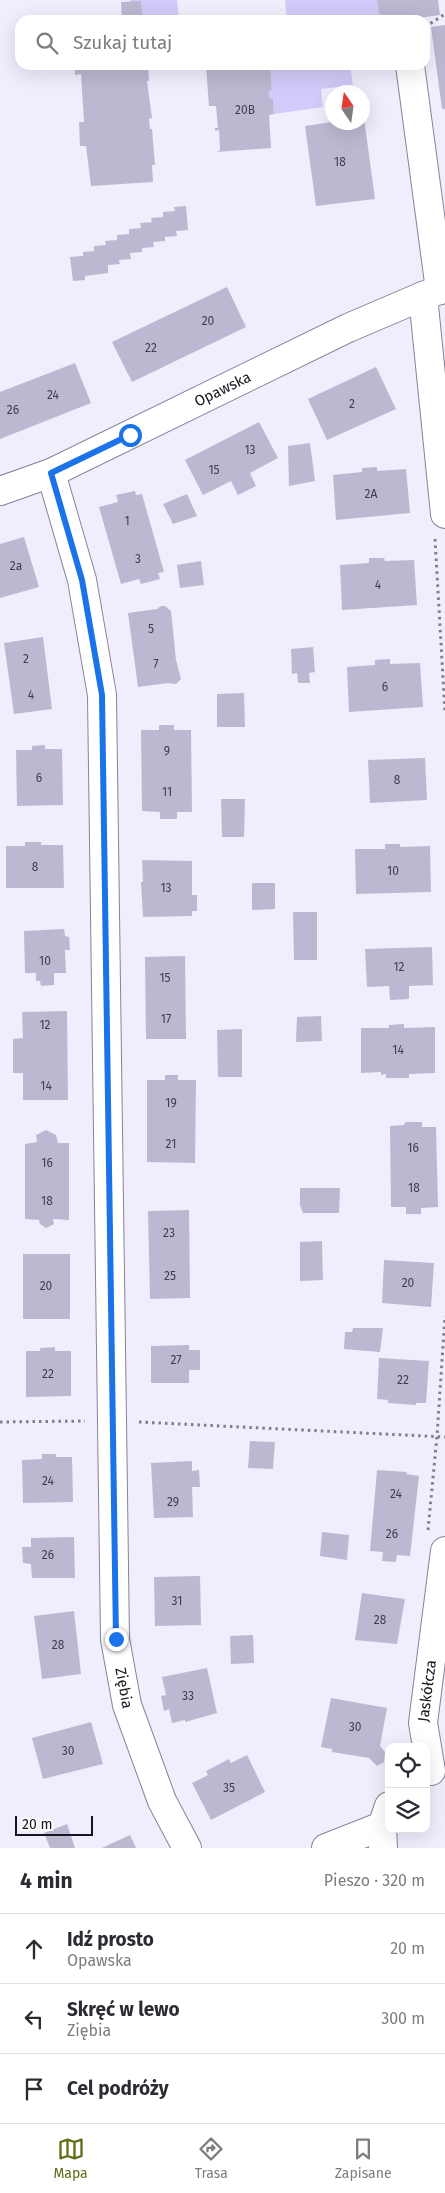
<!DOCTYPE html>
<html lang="pl">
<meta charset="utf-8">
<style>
body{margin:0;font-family:"Fira Sans",sans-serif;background:#f2f2f3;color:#2b2b33}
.controls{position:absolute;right:15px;bottom:15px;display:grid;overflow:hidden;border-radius:10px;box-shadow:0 5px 20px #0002}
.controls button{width:45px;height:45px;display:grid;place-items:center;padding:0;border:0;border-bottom:1px solid #e1e1e2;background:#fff;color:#2b2b33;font:25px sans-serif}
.compass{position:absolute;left:325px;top:85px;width:45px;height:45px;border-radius:50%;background:#fff;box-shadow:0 5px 20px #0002;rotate:347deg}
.scale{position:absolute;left:15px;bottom:12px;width:78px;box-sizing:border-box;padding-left:5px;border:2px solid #17151e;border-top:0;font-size:14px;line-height:18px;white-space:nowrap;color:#17151e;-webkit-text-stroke:4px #fcfcfc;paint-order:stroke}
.stop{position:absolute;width:15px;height:15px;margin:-11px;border:4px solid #1a73e8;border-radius:50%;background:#fff}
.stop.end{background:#1a73e8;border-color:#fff;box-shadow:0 1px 5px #0008}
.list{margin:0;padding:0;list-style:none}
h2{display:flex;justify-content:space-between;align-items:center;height:65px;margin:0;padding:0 20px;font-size:21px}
h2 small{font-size:16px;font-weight:400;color:#7c7c81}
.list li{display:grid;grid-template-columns:32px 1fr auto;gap:15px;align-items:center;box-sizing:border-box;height:70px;padding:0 20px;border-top:1px solid #e1e1e2}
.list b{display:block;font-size:19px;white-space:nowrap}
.list p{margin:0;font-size:16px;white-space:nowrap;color:#7c7c81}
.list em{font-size:16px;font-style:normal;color:#7c7c81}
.icon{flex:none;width:28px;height:28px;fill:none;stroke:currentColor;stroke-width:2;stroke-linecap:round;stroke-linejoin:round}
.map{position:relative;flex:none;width:445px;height:1848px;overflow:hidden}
.search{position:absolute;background:#fff;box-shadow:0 5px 20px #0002;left:15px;right:15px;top:15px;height:55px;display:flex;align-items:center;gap:12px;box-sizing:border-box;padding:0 18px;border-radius:15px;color:#7c7c81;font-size:19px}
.sheet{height:275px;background:#fff}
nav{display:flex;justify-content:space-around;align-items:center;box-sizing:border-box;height:70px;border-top:1px solid #e1e1e2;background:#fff;font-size:14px;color:#7c7c81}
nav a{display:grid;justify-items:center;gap:2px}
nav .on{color:#626c14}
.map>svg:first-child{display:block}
.green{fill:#d4caf9}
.building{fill:#bdb8d2}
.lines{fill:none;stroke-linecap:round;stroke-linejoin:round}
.minor-casing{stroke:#87829a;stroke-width:30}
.path{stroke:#807e8a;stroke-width:3;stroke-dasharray:2.5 4;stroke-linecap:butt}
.minor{stroke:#fff;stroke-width:28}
.route{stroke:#1a73e8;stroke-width:6}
.labels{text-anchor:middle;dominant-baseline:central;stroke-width:5;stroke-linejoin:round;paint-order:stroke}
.number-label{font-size:12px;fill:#403e4b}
.street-label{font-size:15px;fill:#17151e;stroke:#fcfcfc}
</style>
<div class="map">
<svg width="445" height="1848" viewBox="0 0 445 1848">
<rect width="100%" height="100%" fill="#f0edfd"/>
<g class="green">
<path d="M130,0H177L179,20H143L141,1L131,2Z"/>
<path d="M285,0H379L382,20H287Z"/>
<path d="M270,65H350L353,85L321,89L323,107L274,114L273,100L270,99L269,91L272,90Z"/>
</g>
<g class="building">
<path d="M377,0H438L440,15L406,20H380Z"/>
<path d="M141,1L143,20H122L121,2Z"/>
<path d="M445,25V109H442L431,27Z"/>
<path d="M75,65H148L149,81H147L152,118L149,119L150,129H152L155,165H152L153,182L91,186L86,146H80L79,122H84L81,74L75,75Z"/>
<path d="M206,65H270L272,90L269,91L270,99H273L274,114L269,115L271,148L217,152L220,150L219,130L215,131V128H218L216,106H209Z"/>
<path d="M362,118H364L375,199L316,206L305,126L332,122H362Z"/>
<path d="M186,206L188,230L176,231L177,236L165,237V241L153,242L154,247L142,248V252L130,253L131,259L119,260L120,264L108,265V273L85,276V280L73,281L70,257L83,256V252L94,251V246L106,245L105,241L117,240V235L129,234V229L141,228L140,223L152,222L151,218L163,217V212L175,211L174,207Z"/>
<path d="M227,287L246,327L132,382L112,342Z"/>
<path d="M75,363L91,403L0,439V392Z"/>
<path d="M376,367L396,409L327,440L308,399Z"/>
<path d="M259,422L278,458L250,473L256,486L238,495L231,481L203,495L185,460Z"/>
<path d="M310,443L315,481L289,486L288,446Z"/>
<path d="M377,467V471L406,469L410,513L336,520L333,475L362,472V468Z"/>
<path d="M135,491L136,495L142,494L164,572L158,573L160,579L141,584L139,579L121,584L99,507L118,502L116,495Z"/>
<path d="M187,494L197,516L173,524L163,504Z"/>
<path d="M24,537L39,587L0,598V544Z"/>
<path d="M369,558H384L385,561L414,560L417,605L342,610L340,565L369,563Z"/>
<path d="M201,561L204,585L180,588L177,565Z"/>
<path d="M161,606H165L171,611L176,660L181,679L176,684L168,683L138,687L128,613L157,609Z"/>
<path d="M43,637L52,709L14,714L4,643Z"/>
<path d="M313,647L315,672L309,673L310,683H298L297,673L292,674L291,649Z"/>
<path d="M390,659V664L420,663L423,707L349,712L347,667L375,665V660Z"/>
<path d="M244,693L245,727H217V694Z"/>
<path d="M159,725H174V730H191L192,812H177V819H160V812L142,811L141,730H159Z"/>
<path d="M45,745V749H62L63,805L17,806L16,750H32V746Z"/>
<path d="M425,758L427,800L370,803L368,760Z"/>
<path d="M221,799H245L244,837H222Z"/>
<path d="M25,842H41V845H63L64,888H6V846H25Z"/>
<path d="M385,844H400V847L430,846L431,892L356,894L355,849H385Z"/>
<path d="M142,860L192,861V895H197V911H192V916L143,917L141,882H143Z"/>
<path d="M252,883H275V909L252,910Z"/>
<path d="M293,912H317V960H294Z"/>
<path d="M64,929L65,936L69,937L70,950H65L66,973H54V985L41,986L40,981H36V973H25L24,931Z"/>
<path d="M432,947L433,985L409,986V999L390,1000L389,986L367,987L365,949Z"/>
<path d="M185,956L186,1039H146L145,957Z"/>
<path d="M67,1011L68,1100H23V1073H13V1039L23,1038L22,1012Z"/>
<path d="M321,1016L322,1041L296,1042L297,1017Z"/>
<path d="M404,1024V1028L435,1027V1073L409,1074V1078H386V1074L381,1075V1072L361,1073V1028H389V1025Z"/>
<path d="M242,1029V1077H218L217,1030Z"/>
<path d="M165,1075H178V1080H196L195,1163L147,1162V1080H165Z"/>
<path d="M405,1122H422V1127H436L438,1207L421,1208V1214H406V1207H391L390,1126L404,1125Z"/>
<path d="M46,1130L56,1135L58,1143H69V1220L53,1219L54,1224L46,1228L40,1224L39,1220L25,1219V1144L37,1142L36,1135Z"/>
<path d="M300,1188H340L339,1213H303L300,1205Z"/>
<path d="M189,1210L190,1298L150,1299L148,1211Z"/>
<path d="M322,1241L323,1280L300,1281V1242Z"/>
<rect x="23" y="1254" width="47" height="65"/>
<path d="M384,1260L434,1263L431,1307L382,1303Z"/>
<path d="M353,1328H383L380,1352L344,1349L345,1332H352Z"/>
<path d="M189,1345V1350H200V1370H189V1383H151V1346Z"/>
<path d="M55,1347V1351H71V1396L26,1397V1351H40V1348Z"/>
<path d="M379,1358L429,1361L426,1403H416V1405L388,1403V1400L377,1399Z"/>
<path d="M250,1441L275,1442L273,1469L248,1468Z"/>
<path d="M42,1454H56V1457H72L73,1502L23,1503L22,1460L42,1459Z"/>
<path d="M192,1461V1471L199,1470L200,1487H192L193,1517L154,1518L151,1463Z"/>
<path d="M377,1470L407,1472L406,1474L419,1476L410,1556L397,1555L396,1562L382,1561L383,1552L370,1551Z"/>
<path d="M322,1532L349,1535L347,1560L320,1556Z"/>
<path d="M74,1537L75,1578H32L31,1564L23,1563L22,1547H31V1538Z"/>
<path d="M200,1576L201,1625L155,1626L154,1577Z"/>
<path d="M362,1593L405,1599L397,1644L355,1640Z"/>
<path d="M74,1611L81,1674L42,1679L34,1616Z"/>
<path d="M253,1635L254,1663L231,1664L230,1636Z"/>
<path d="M207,1668L217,1713L185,1722V1720L172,1723L169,1709L164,1711L161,1696L166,1695L162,1677Z"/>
<path d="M331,1698L387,1708L380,1746L385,1752L384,1762L377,1766L369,1758L332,1752V1749L321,1747Z"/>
<path d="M91,1722L103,1764L43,1779L32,1738Z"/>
<path d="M247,1755L265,1792L211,1820L192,1783L208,1775L206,1771L229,1759L231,1763Z"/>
<path d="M67,1824L75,1848H50L44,1833Z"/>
<path d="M130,1835L136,1848H102Z"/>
</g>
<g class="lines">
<defs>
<g id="minor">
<path d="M410,65L440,290"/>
<path d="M423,296L445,514"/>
<path id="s1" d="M51,473L82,580L102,695L115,1639L127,1705L162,1801L187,1848"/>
<path id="s2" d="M0,491L51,473L348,328L423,296L445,288"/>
<path id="s3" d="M431,1771L423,1723L445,1551"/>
<path d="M326,1848L382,1826"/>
<path d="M383,1848L382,1826L389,1806"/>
</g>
</defs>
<use href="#minor" class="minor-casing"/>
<g class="path">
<path d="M425,27L445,14"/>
<path d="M435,539L445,713"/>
<path d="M0,1422L85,1421"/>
<path d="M139,1422L445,1437"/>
<path d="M428,1530L437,1436L445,1316"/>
</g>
<use href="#minor" class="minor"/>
</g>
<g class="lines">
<path class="route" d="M116,1639L102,695L82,580L51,473L130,435"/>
</g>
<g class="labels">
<g class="number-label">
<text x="245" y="110">20B</text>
<text x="340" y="162">18</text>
<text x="208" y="321">20</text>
<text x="151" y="348">22</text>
<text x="53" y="395">24</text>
<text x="352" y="404">2</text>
<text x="13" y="410">26</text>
<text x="250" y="450">13</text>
<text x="214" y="470">15</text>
<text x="371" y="494">2A</text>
<text x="127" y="521">1</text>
<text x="138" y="559">3</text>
<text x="16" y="566">2a</text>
<text x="378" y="585">4</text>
<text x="151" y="629">5</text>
<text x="26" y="659">2</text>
<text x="156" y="664">7</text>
<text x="385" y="687">6</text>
<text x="31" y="695">4</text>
<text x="167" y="751">9</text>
<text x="39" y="778">6</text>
<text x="397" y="780">8</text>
<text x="167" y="792">11</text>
<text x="35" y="867">8</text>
<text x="393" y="871">10</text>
<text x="166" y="888">13</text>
<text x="45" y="961">10</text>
<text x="399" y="967">12</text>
<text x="165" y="978">15</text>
<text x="166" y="1019">17</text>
<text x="45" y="1025">12</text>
<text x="398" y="1050">14</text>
<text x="46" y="1086">14</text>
<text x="171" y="1103">19</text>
<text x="171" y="1144">21</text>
<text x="413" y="1148">16</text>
<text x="47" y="1163">16</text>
<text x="414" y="1188">18</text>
<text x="47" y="1201">18</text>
<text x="169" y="1233">23</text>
<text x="170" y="1276">25</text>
<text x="408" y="1283">20</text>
<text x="46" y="1286">20</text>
<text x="176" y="1360">27</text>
<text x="48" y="1374">22</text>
<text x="403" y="1380">22</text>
<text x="48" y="1481">24</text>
<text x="396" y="1494">24</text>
<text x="173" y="1502">29</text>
<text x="392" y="1534">26</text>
<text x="48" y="1555">26</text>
<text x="177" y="1601">31</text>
<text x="380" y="1620">28</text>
<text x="58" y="1645">28</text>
<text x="188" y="1696">33</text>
<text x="355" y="1727">30</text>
<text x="68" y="1751">30</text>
<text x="229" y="1788">35</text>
</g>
<g class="street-label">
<text stroke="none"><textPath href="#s2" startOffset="245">Opawska</textPath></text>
<text stroke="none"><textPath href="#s1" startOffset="1222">Ziębia</textPath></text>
<text stroke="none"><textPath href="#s3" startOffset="81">Jaskółcza</textPath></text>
</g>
</g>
</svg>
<div class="controls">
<button><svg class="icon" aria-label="locate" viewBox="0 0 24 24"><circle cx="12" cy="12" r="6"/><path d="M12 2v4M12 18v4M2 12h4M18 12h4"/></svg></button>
<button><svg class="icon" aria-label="layers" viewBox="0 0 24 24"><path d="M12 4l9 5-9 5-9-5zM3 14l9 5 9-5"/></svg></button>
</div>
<svg class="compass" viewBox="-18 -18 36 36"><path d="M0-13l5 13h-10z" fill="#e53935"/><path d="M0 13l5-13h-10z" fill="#7c7c81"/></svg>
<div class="scale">20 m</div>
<div class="stop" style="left:130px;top:435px"></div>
<div class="stop end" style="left:116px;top:1639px"></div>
<div class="search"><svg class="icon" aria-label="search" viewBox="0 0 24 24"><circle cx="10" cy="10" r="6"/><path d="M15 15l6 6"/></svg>Szukaj tutaj</div>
</div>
<section class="sheet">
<h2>4 min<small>Pieszo · 320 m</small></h2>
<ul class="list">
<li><svg class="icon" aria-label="ahead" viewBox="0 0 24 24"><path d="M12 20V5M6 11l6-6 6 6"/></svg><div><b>Idź prosto</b><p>Opawska</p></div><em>20 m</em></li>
<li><svg class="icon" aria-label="left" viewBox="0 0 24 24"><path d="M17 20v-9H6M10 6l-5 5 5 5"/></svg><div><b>Skręć w lewo</b><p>Ziębia</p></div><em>300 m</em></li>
<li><svg class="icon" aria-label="arrive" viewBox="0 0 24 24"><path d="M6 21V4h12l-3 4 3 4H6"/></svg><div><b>Cel podróży</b></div></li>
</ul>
</section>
<nav>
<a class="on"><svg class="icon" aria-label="map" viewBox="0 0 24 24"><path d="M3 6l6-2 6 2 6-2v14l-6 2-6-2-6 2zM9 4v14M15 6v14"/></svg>Mapa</a>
<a><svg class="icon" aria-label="directions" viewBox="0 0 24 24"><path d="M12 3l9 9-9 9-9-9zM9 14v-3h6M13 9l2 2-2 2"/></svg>Trasa</a>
<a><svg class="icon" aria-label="saved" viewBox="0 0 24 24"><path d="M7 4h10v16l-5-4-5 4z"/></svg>Zapisane</a>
</nav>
